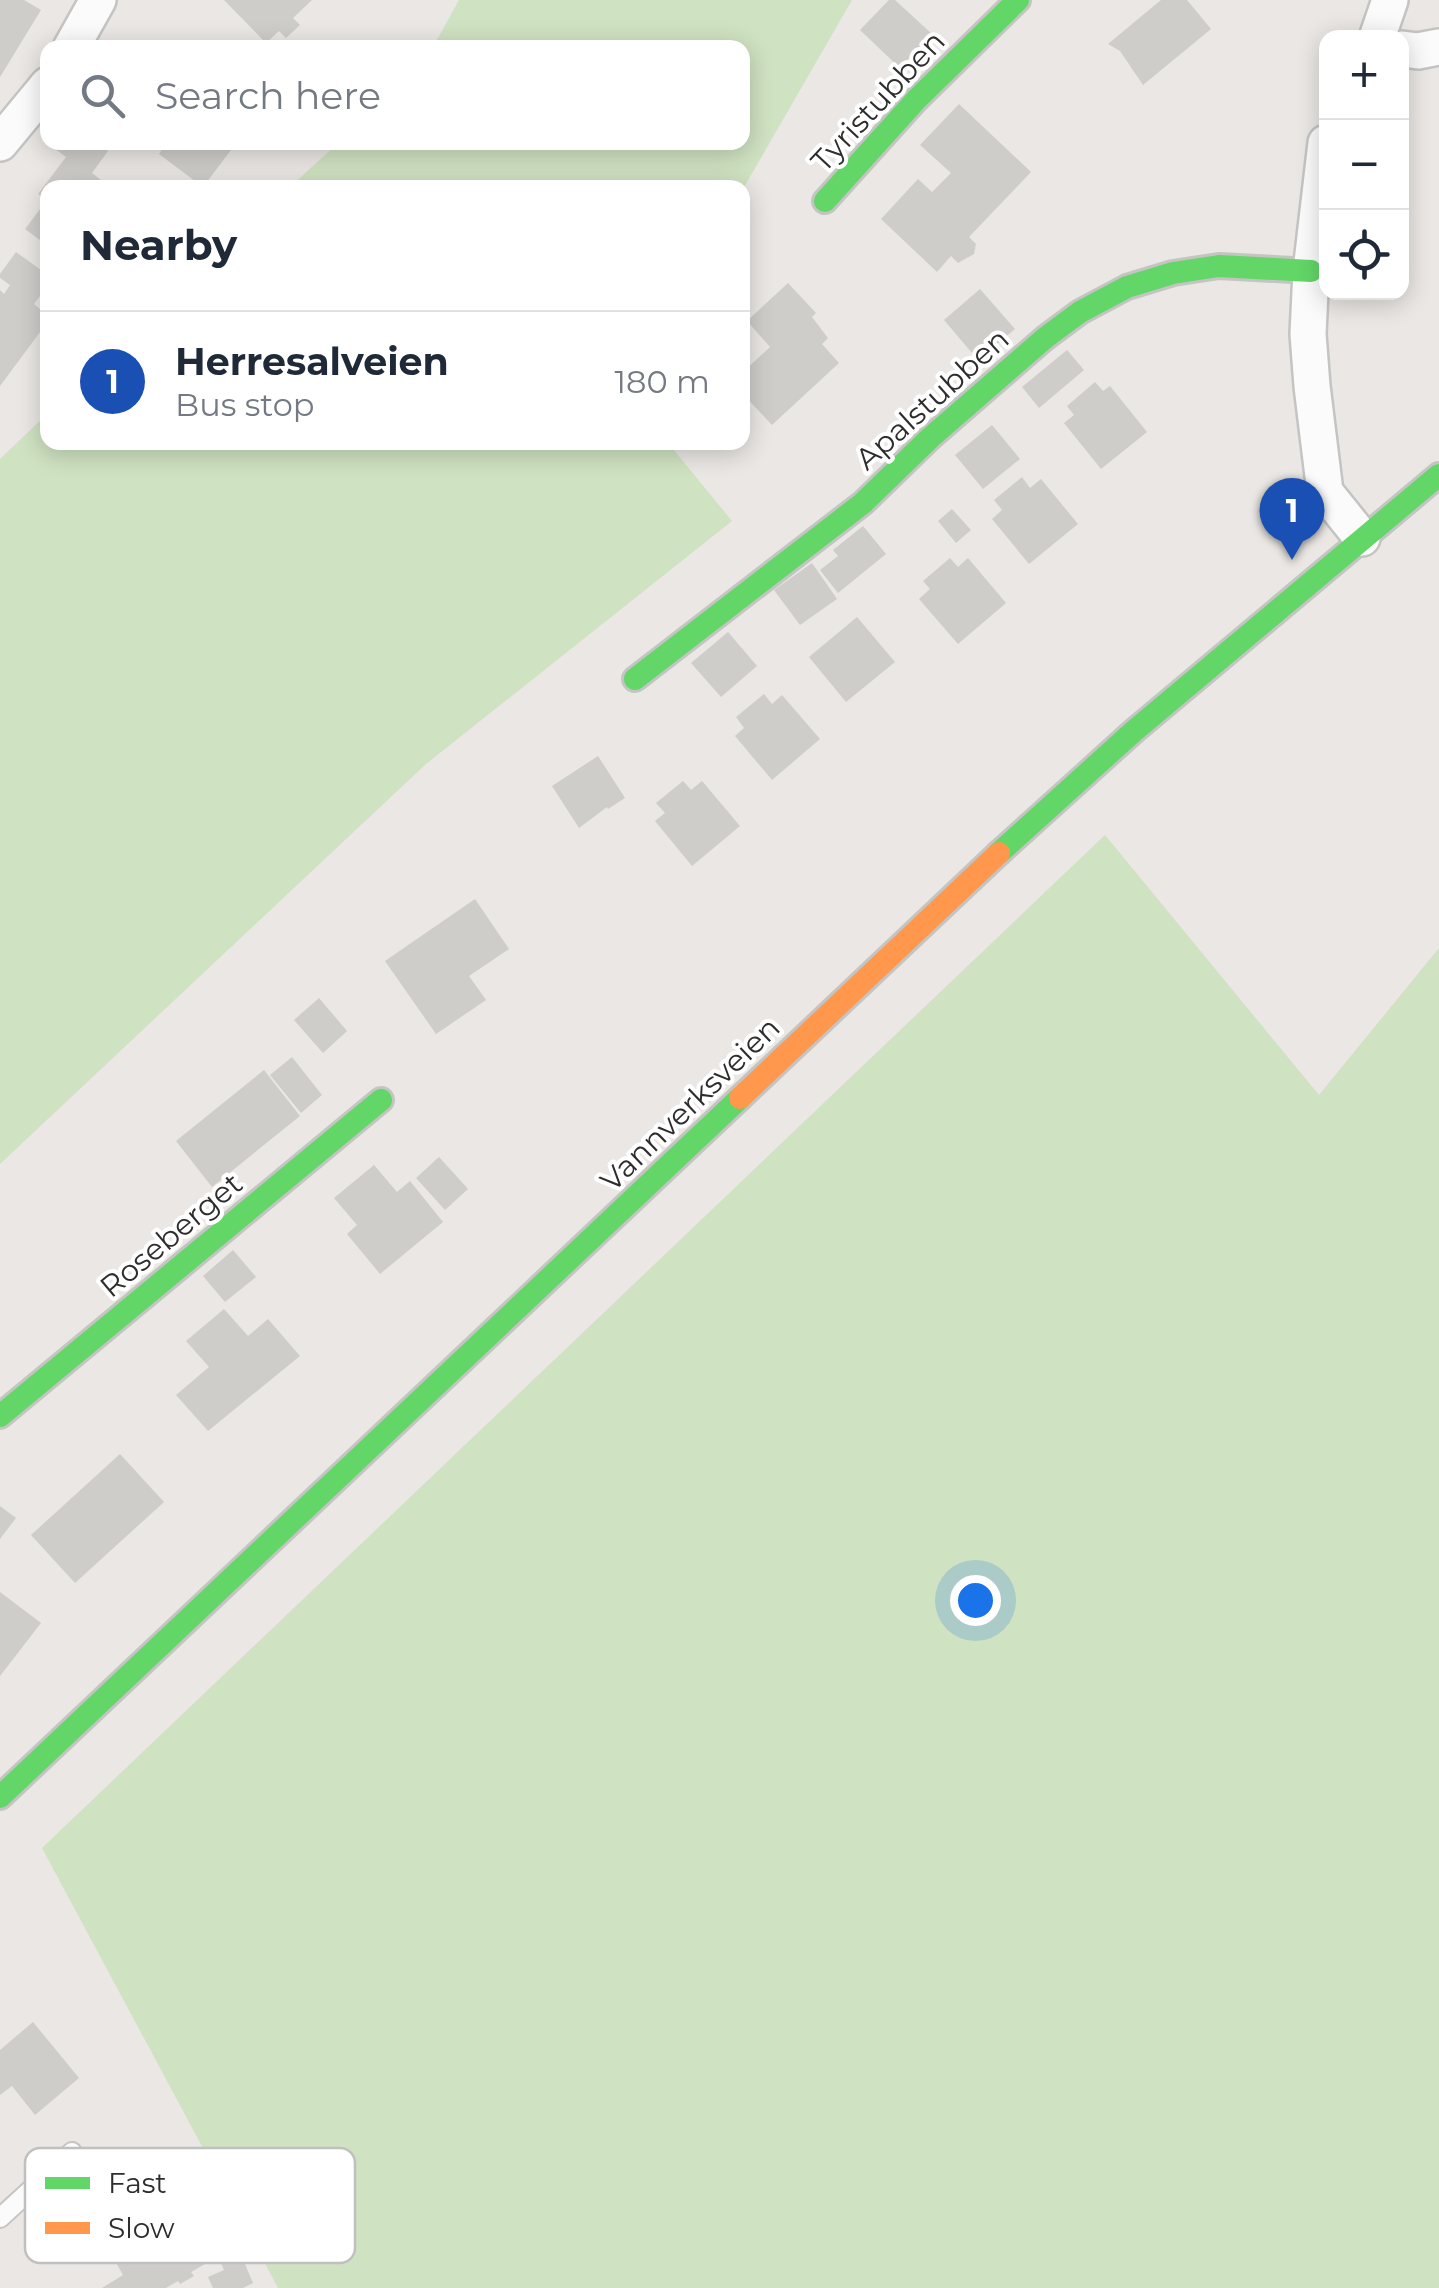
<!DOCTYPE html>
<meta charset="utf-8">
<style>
body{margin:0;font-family:Montserrat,sans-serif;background:#f6f6f7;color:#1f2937}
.controls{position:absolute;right:30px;top:30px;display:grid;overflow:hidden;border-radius:20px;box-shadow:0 5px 25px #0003}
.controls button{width:90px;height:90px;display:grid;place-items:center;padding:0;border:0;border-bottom:2px solid #e0e1e3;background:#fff;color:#1f2937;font:50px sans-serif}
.you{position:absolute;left:975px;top:1600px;width:35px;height:35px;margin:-25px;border:8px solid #fff;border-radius:50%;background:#1a73e8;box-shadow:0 0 0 15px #1a73e833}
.badge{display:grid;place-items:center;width:65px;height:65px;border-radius:50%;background:#6f6e6d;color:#fff;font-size:32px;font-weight:700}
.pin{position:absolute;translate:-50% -82px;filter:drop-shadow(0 2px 5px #0008)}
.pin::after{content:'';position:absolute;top:52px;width:35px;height:30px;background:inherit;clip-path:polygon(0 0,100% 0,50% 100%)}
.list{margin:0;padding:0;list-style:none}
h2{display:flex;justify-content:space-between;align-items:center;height:130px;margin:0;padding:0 40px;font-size:42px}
h2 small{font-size:32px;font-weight:400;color:#747a83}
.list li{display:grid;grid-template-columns:65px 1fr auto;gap:30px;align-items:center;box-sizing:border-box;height:140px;padding:0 40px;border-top:2px solid #e0e1e3}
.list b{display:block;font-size:38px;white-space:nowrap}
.list p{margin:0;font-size:32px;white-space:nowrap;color:#747a83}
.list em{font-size:32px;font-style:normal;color:#747a83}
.icon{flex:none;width:55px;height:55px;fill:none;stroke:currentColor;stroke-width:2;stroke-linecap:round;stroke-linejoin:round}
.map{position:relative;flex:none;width:1439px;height:2288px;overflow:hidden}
.search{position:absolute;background:#fff;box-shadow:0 5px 25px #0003;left:40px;top:40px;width:710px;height:110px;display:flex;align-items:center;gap:25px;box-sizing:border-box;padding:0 35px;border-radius:20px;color:#747a83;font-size:38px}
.panel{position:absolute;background:#fff;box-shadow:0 5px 25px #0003;left:40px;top:180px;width:710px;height:270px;border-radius:20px}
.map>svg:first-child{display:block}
.green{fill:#cfe2c1}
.building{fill:#cfcdca}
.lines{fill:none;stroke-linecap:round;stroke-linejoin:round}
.lane-casing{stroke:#c4c4c3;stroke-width:22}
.street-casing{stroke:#c4c4c3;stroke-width:40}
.fast-casing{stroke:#c4c4c3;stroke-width:28}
.slow-casing{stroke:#c4c4c3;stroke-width:28}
.lane{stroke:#fcfbfb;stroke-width:18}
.street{stroke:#fcfbfb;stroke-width:35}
.fast{stroke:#63d668;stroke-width:22}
.slow{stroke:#ff974d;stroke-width:22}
.labels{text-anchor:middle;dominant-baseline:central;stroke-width:8;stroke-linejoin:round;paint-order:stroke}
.street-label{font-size:30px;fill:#2d2d2d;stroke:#fff}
.key{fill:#fff;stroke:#c0c0c0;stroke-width:2.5}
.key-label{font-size:28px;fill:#2d2d2d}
</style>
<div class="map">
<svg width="1439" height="2288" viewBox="0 0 1439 2288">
<rect width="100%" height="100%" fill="#eae7e4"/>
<g class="green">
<path d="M459,0H852L743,189L290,187L338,143L742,142V48L433,47Z"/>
<path d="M47,414L48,442L668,443L732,521L426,764L0,1164V459Z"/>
<path d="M1105,835L1319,1095L1439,948V2288H278L42,1848Z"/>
</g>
<g class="building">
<path d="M0,0H24L41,10L0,77Z"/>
<path d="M224,0H312L293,18L300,25L286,38L279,31L266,43Z"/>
<path d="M889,0H895L932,34L900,68L860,30Z"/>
<path d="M1161,0H1187L1211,29L1143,85L1120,51L1108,44Z"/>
<path d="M959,104L1031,172L969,237L976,244L974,254L958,263L951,256L937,272L881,219L918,179L932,192L951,173L920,145Z"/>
<path d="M59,142H97L108,151L92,173L111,188H48V246L25,229L47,200L38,194L66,157L55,149Z"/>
<path d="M167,142H237L203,187L159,154Z"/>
<path d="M16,252L48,275V285L34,304L46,314L41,321L46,324L0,386V290L4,294L10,285L0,278V274Z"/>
<path d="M788,283L816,313L812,317L828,338L822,344L839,363L772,425L742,393V373L770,347L747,321Z"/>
<path d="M980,289L1015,329L978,360L944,320Z"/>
<path d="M1067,350L1084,370L1039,408L1022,387Z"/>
<path d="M1095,382L1103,391L1110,386L1147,432L1101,469L1064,423L1074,415L1067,406Z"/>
<path d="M992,425L1020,459L983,489L955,455Z"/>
<path d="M1022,477L1030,488L1041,479L1078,524L1029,564L992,519L1002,510L994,500Z"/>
<path d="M952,509L971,530L956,543L938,521Z"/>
<path d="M863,526L886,554L838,593L820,570L838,556L833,550Z"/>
<path d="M950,558L958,567L968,558L1006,603L958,644L919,599L930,589L923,581Z"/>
<path d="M812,563L837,599L800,625L774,590Z"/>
<path d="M857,617L895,662L846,702L809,657Z"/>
<path d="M728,632L757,666L721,697L691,663Z"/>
<path d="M764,694L772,704L782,695L820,739L772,780L735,736L744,728L736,717Z"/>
<path d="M598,756L625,798L608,809L607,807L579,828L552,786Z"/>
<path d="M683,781L691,790L702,781L740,826L692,866L655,821L665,813L656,803Z"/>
<path d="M475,899L509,949L469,976L486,1000L436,1034L385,961Z"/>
<path d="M319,998L347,1031L323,1053L294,1020Z"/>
<path d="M292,1057L322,1095L301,1113L270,1075Z"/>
<path d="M264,1070L300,1116L212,1187L176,1141Z"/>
<path d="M439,1157L468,1189L445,1210L416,1178Z"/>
<path d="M374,1165L397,1192L410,1181L443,1222L380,1274L347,1234L357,1225L334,1198Z"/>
<path d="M233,1250L256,1277L225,1302L203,1276Z"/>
<path d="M224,1309L248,1336L268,1319L300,1356L208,1431L176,1395L209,1367L186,1341Z"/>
<path d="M120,1454L164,1502L75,1583L31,1535Z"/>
<path d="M0,1506L16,1518L0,1539Z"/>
<path d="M0,1592L41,1623L0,1676Z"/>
<path d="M33,2022L79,2078L35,2115L12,2086L0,2095V2050Z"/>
<path d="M208,2195L237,2246L191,2272L194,2276L180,2284L178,2281L166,2288H102L123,2275L110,2252Z"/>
<path d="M239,2250L253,2283L243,2288H213L208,2277L224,2270L219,2258Z"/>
</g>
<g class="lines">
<defs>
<path id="lane" d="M0,2218L72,2152"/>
<g id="street">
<path d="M1377,38L1390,0"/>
<path d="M71,48L98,0"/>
<path d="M1402,49L1418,51L1439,47"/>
<path d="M0,143L48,85"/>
<path d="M1326,143L1311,271L1308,334L1312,386L1325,492L1362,538"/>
</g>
<g id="fast">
<path d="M825,201L916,100L1018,0"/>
<path d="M635,679L863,503L930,438L1045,338L1080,312L1127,287L1173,273L1219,266L1311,271"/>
<path d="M999,853L1134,731L1439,475"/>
<path d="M0,1416L381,1100"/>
<path d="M0,1797L740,1098"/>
</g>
<path id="slow" d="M740,1098L999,853"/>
</defs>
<use href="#lane" class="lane-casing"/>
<use href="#street" class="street-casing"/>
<use href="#fast" class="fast-casing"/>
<use href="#slow" class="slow-casing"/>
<use href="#lane" class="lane"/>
<use href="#street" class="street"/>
<use href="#fast" class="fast"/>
<use href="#slow" class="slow"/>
</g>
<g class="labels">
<g class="street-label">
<text transform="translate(878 101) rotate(-47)">Tyristubben</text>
<text transform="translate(932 399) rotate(-42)">Apalstubben</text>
<text transform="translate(690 1104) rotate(-44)">Vannverksveien</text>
<text transform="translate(171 1235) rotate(-40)">Roseberget</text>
</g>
</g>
<rect x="25" y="2148" width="330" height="115" rx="15" class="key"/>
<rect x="45" y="2177" width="45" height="12" fill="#63d668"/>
<rect x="45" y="2222" width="45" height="12" fill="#ff974d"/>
<g class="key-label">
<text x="108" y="2193">Fast</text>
<text x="108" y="2238">Slow</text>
</g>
</svg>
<div class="controls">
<button>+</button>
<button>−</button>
<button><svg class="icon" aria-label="locate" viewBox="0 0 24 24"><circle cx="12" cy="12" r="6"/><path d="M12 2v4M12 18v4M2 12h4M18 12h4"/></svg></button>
</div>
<div class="you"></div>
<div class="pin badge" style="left:1292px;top:560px;background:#1a4fb4">1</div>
<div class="search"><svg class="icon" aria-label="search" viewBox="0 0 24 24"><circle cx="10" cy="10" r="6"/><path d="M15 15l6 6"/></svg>Search here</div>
<section class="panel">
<h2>Nearby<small></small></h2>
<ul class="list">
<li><span class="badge" style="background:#1a4fb4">1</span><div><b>Herresalveien</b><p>Bus stop</p></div><em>180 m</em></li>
</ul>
</section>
</div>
